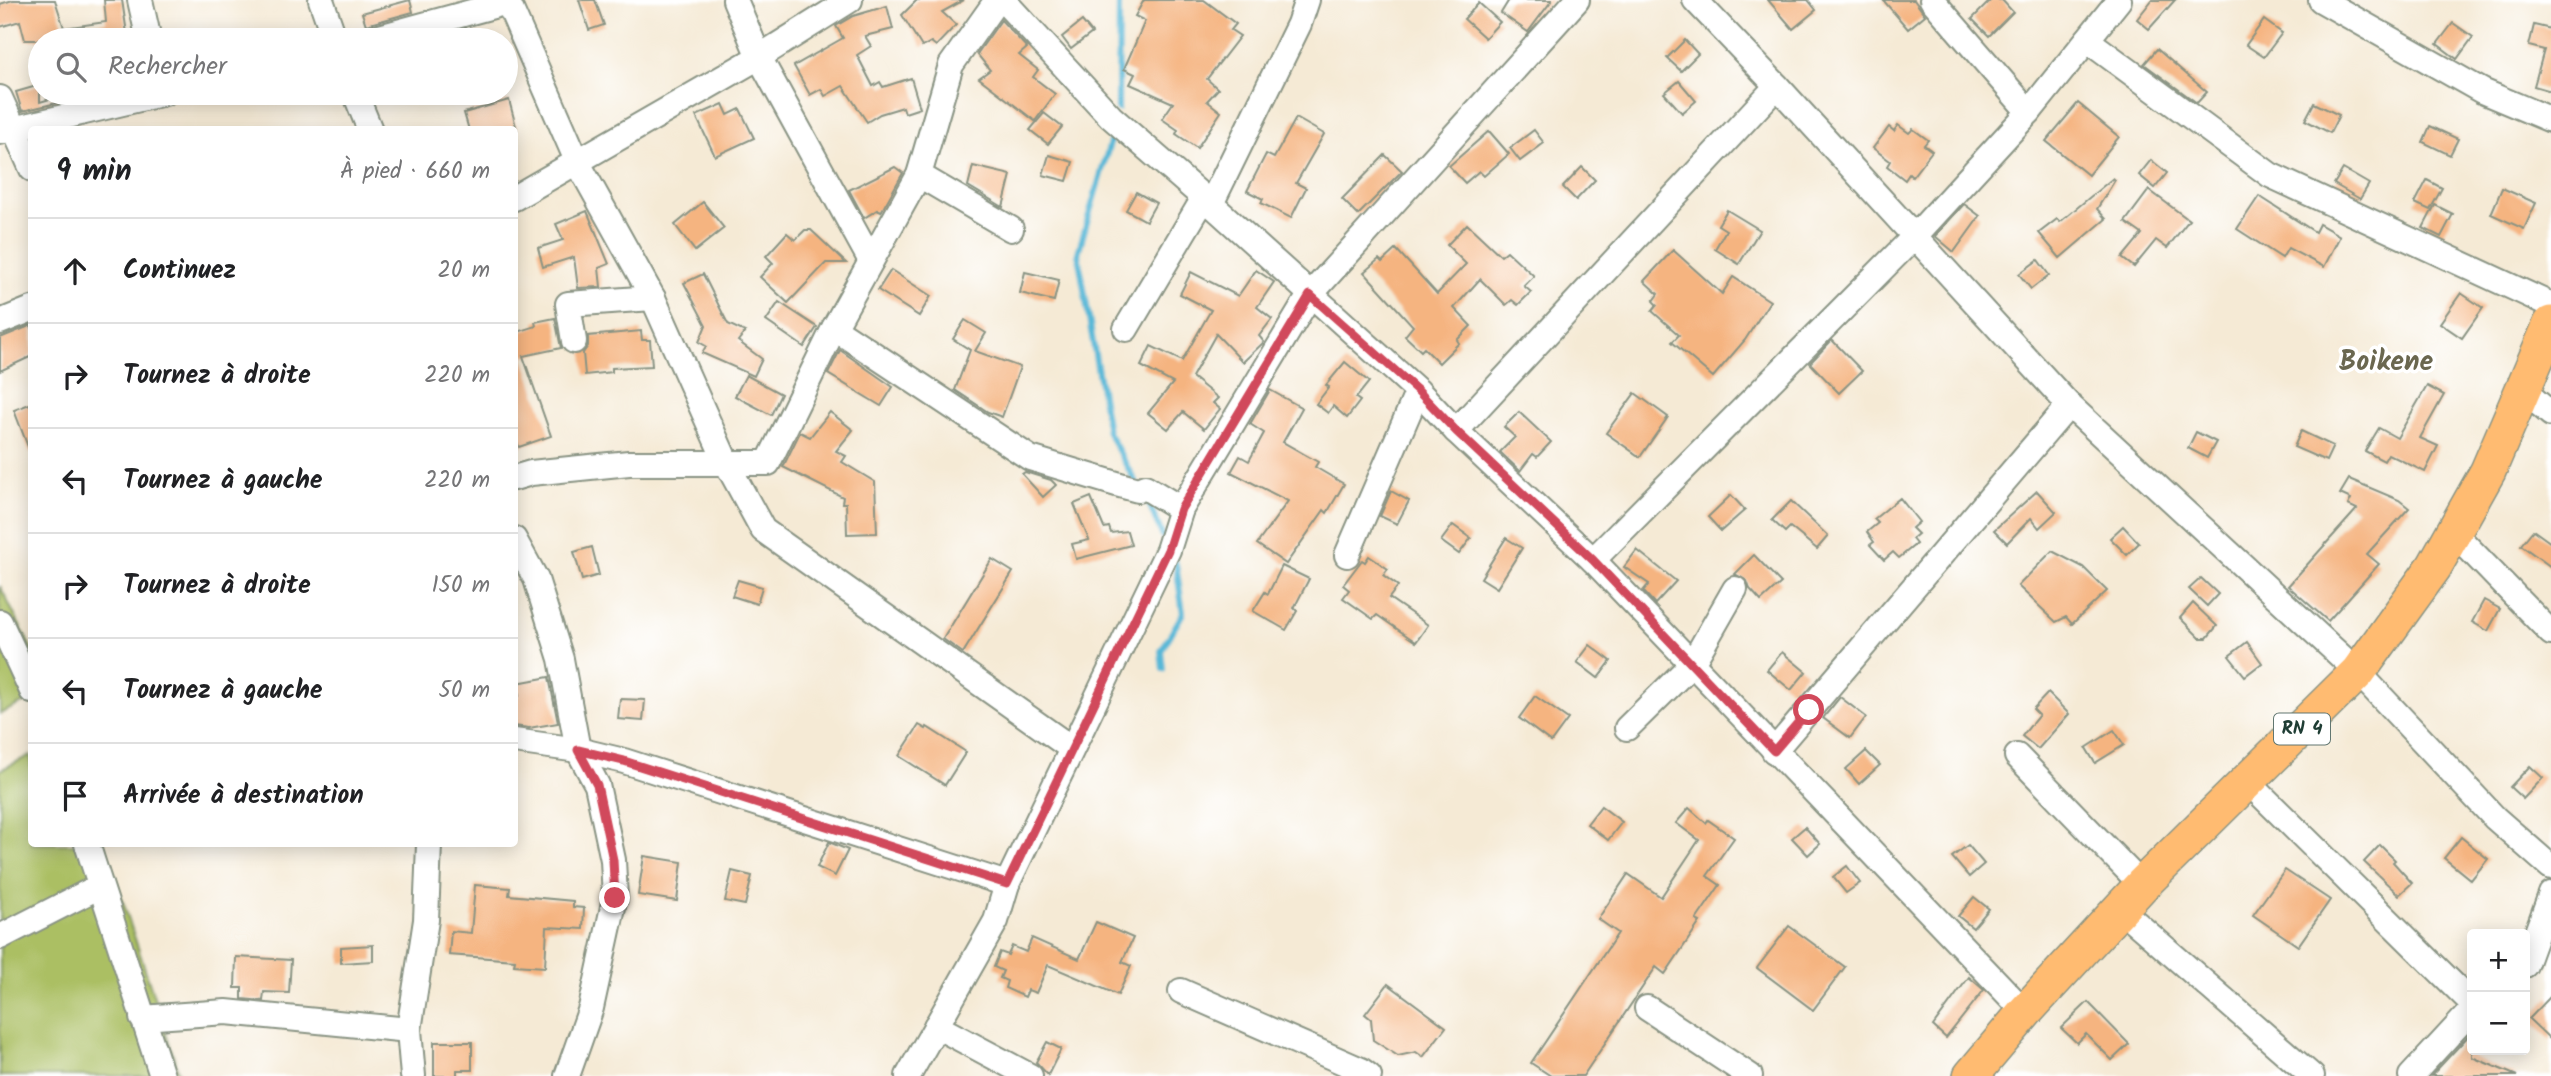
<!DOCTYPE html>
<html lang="fr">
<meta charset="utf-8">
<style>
body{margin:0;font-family:Kalam,sans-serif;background:#f6f6f6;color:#202124}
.controls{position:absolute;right:21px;bottom:21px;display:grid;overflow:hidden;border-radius:7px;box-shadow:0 4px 18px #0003}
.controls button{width:63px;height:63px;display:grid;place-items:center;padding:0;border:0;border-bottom:2px solid #e0e0e0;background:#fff;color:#202124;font:35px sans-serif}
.stop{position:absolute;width:21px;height:21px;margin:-16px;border:5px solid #d1495b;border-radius:50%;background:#fff}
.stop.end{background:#d1495b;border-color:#fff;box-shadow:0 2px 7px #0008}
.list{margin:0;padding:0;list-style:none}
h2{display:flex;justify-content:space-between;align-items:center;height:91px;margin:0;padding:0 28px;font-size:30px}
h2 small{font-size:23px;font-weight:400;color:#757577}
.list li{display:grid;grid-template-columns:46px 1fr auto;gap:21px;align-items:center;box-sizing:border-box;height:105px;padding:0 28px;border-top:2px solid #e0e0e0}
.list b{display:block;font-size:26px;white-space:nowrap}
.list em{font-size:23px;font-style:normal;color:#757577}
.icon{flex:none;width:38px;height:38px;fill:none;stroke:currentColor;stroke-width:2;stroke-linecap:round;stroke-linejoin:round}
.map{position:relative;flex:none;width:2551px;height:1076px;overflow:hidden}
.search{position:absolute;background:#fff;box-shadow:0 4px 18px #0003;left:28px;top:28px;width:490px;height:77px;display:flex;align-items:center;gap:18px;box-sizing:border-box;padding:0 24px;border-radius:38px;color:#757577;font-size:26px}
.panel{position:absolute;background:#fff;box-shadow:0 4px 18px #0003;left:28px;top:126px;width:490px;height:721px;border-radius:7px}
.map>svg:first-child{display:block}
.green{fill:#abbf64;stroke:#657e4c;stroke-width:2}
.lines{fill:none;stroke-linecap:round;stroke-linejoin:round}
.stream{stroke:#59b8d7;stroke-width:6}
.building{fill:#f5b480}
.minor-casing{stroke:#8a9484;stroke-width:28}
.highway-casing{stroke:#8a9484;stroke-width:38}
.minor{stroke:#fff;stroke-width:24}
.highway{stroke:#ffbb71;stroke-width:35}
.route{stroke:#d1495b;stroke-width:9}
.labels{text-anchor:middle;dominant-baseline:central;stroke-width:7;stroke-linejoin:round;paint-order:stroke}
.shield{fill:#fff;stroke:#627771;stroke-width:2}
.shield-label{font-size:19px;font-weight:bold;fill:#1f3d34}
.district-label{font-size:28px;font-weight:bold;fill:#6a674f;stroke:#fff}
</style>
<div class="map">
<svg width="2551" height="1076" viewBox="0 0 2551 1076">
<rect width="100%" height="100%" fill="#fff"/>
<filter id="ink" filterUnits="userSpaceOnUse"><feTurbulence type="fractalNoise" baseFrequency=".0143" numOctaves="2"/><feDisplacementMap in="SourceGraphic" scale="14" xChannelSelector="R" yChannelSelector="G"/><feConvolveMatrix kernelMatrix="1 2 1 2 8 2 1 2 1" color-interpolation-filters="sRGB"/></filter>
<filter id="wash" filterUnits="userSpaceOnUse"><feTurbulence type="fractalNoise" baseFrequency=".00686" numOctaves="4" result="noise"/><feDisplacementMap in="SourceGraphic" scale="28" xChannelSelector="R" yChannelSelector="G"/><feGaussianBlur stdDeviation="1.57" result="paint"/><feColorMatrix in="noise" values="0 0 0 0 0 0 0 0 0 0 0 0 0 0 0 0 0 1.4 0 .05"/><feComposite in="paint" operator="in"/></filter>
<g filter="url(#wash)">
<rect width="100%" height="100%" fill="#f5ead5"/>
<g class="green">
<path d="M0,586L32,650L31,699L0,714Z"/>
<path d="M31,755L32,844H104L180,1076H0V770Z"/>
</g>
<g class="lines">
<g class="stream">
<path d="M1118,109L1119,0"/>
<path d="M1114,129L1078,253L1108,432L1135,481"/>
<path d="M1147,499L1163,537"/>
<path d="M1163,669L1161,651L1183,613L1176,564L1172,557"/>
</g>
</g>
<g id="blocks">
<g class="building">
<path d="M13,0H55L64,28L106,22L104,0H122L128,40H25L20,21L0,27V4Z"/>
<path d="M410,0L413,12L366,25L362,13Z"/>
<path d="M579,0H595L604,25L589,30Z"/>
<path d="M917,0H964L942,12L956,25L936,46L931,42L922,47L902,15Z"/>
<path d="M1144,0H1204L1236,24L1231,30L1240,36L1207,79L1218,89L1207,101L1221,112L1197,148L1176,134L1178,130L1162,119L1173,103L1130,84L1135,74L1124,69L1145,21L1135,16Z"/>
<path d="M1509,0H1552L1528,32L1501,13Z"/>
<path d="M1768,0H1808L1816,10L1793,29Z"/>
<path d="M1883,0H1914L1925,15L1908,29Z"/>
<path d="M1991,0H2002L2013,12L1989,36L1972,19Z"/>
<path d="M2152,0H2175L2149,29L2137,19Z"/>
<path d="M1479,3L1500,22L1485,38L1464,19Z"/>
<path d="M887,6L893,29L865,36L871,46L857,55L873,86L880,82L883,87L911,78L920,108L905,113L903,107L880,114L867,122L843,86L825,96L821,89L810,95L794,66L843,38L836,26L853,16Z"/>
<path d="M1001,20L1027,48L1019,55L1038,70L1033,77L1055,94L1035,121L979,78L990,70L977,54Z"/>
<path d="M2264,20L2282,33L2264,57L2246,45Z"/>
<path d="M1082,21L1092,33L1071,49L1062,37Z"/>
<path d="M2453,23L2473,37L2457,59L2437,44Z"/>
<path d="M2534,25L2551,29V91L2534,86L2544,50L2529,46Z"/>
<path d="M1685,40L1698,54L1681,71L1667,58Z"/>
<path d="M2157,49L2207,92L2197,103L2144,64Z"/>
<path d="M1679,81L1696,101L1682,113L1664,93Z"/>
<path d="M40,85V102L71,93H101L22,111L16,92Z"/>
<path d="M509,100L517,130H469L464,113Z"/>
<path d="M2078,103L2119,137L2088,175L2046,141Z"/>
<path d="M2314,103L2339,115L2330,133L2305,120Z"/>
<path d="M723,104L728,115L740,109L754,138L715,156L696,116Z"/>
<path d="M1044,113L1062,127L1048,144L1030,130Z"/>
<path d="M1296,118L1324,134L1296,183L1306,188L1291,218L1261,203L1263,199L1247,191L1266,154L1274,158Z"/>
<path d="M1898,125L1909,133L1913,129L1928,140L1924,145L1932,151L1912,177L1909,174L1905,180L1887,166L1890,161L1873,148L1889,127L1894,131Z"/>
<path d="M2430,126L2458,139L2450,155L2423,142Z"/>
<path d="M1534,130L1544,143L1520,161L1510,148Z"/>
<path d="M1489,131L1509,154L1484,176L1479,171L1465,183L1449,166Z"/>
<path d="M1049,155L1073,162L1067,181L1043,175Z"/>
<path d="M1385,155L1402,171L1358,215L1342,199Z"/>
<path d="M2151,160L2167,173L2155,188L2139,175Z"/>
<path d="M973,166L1011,175L1003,207L968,186Z"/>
<path d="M895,167L903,173L881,212L877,210L864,218L849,190Z"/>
<path d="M1582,167L1595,180L1576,200L1563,187Z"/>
<path d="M2343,169L2369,184L2360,199L2334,184Z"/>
<path d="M2113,178L2115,180L2097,209L2106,219L2060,258L2039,233L2057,219L2060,222Z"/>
<path d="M2427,180L2442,188L2430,210L2415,203Z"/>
<path d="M2502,188L2536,203L2524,229L2491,214Z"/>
<path d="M2149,190L2189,220L2167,248L2156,240L2134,267L2122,258L2142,234L2125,222Z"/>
<path d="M1136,192L1156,203L1146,221L1126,210Z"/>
<path d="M2259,196L2315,232L2319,224L2340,236L2324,267L2288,248L2282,258L2237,229Z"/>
<path d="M703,202L724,228L695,251L675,225Z"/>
<path d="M1964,204L1980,216L1954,252L1935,236Z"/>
<path d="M2435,205L2453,214L2441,237L2423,228Z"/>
<path d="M1727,210L1760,230L1739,264L1715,249L1726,230L1718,225Z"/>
<path d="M587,211L609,264L599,268L601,287L578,288L574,257L543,267L538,248L563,240L556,224Z"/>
<path d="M1467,224L1501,256L1507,251L1534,276L1524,286L1531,292L1518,305L1512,300L1506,305L1480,279L1454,308L1471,326L1457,340L1459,343L1439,363L1424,348L1421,351L1405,336L1413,326L1364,272L1379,259L1382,262L1396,249L1437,294L1466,264L1447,245Z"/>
<path d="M805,230H811L846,263H826L788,303L760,277L773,263L766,256L787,233L795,240Z"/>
<path d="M1673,250L1722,294L1733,277L1770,301L1745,340L1713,377L1672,342L1679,335L1652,311L1657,305L1653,301L1658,294L1644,281Z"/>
<path d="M2038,260L2049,275L2031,289L2019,274Z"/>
<path d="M891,270L931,296L919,316L878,290Z"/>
<path d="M1256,270L1274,282L1257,307L1272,319L1259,336L1264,342L1243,362L1216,334L1192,377L1218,398L1213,403L1220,409L1204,429L1183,412L1168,429L1148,413L1173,383L1141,366L1151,346L1182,361L1211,310L1180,294L1191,272L1238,296Z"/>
<path d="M1025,272L1059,280L1054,301L1020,293Z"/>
<path d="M703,274L728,324L745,332L738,341L762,359L754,376L702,353L706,346L699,342L706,325L684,283Z"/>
<path d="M2461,293L2483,308L2462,338L2440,323Z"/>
<path d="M779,302L817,327L804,347L766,321Z"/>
<path d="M555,318L561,348L523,356L551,436L519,447L514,434V333L536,326L535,322Z"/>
<path d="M965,320L986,333L975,351L1020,367L1002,417L988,412L955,390L970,350L953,339Z"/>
<path d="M32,325V356L0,371V338Z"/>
<path d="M641,331L642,340H650L652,366L612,368V372L585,375L583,353L588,346V336Z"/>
<path d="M1832,340L1862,371L1839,393L1810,363Z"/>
<path d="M840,350L893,387L881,406L828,374Z"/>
<path d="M1345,362L1369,382L1356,398L1360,401L1347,418L1333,406L1328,413L1316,404L1329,387L1326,385Z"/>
<path d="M746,375L781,394L771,415L735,396Z"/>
<path d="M2427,386L2444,395L2420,438L2438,446L2425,472L2388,454L2384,461L2365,451L2379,428L2397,438Z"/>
<path d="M1270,390L1302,408L1283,442L1318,462L1315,467L1344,484L1327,513L1324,510L1286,564L1257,544L1288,501L1231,472L1240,456L1249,461L1264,433L1250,424Z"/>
<path d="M1635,393L1668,417L1640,457L1606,433Z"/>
<path d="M32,403V452H30L14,410Z"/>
<path d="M830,412L853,430L836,451L846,456L842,462L875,482L877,533L847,534L846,503H842L843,497L783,467L800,432L810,437Z"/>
<path d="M1519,412L1551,442L1537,457L1533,454L1520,471L1500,452L1515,437L1504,427Z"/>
<path d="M2301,431L2333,446L2326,461L2294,447Z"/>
<path d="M2196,432L2216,442L2207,458L2188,448Z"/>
<path d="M1025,472L1051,480L1056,485L1043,497L1022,474Z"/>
<path d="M2349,479L2399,500L2409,508L2367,554L2379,564L2328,621L2288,586L2357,509L2348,505L2351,499L2340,494Z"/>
<path d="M1391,491L1409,501L1397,524L1380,516Z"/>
<path d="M2037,491L2056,512L2039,528L2031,518L2007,543L1994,530Z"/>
<path d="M1731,495L1745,510L1721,531L1708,517Z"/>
<path d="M1091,497L1104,528L1109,527L1111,533L1127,531L1131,545L1076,559L1072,544L1089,540L1074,504Z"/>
<path d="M1900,498L1919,522L1912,528L1918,534L1912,539L1916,544L1899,558L1893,552L1884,560L1870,545L1874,542L1867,532L1878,523L1874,519Z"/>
<path d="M1791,501L1828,536L1817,549L1790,527L1785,532L1772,520Z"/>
<path d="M1453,525L1471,538L1459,554L1441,541Z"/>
<path d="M2123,526L2139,543L2127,555L2110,538Z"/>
<path d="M2533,530L2551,543V567L2521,545Z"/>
<path d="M1506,538L1522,548L1497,588L1481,578Z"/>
<path d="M592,547L599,575L582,580L574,552Z"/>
<path d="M1637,550L1676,581L1655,604L1643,591L1649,584L1624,567Z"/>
<path d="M2052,551L2083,567L2107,591L2072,624L2066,617L2056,622L2018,586Z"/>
<path d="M1754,555L1781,583L1761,601L1750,589L1747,581L1735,574Z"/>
<path d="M1369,556L1388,569L1383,575L1398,586L1389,598L1428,625L1416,642L1377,615L1373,619L1343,598L1349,590L1343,585L1362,560L1365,562Z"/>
<path d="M992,559L1013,572L963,653L943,639Z"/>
<path d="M1282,566L1309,579L1294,608L1297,611L1286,630L1253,611L1265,592L1268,594Z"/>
<path d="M2201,578L2218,594L2207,606L2189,589Z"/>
<path d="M738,580L762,587L757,604L732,596Z"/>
<path d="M2484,600L2500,609L2488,631L2472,622Z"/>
<path d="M2193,603L2217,626L2207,638H2200L2180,618Z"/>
<path d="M2247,642L2262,663L2245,676L2229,656Z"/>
<path d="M1590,645L1611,661L1598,678L1577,662Z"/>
<path d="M1782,652L1806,672L1791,690L1767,670Z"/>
<path d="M549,677L558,723L529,728L514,726V697L519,696L517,683Z"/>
<path d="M2048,693L2069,714L2038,749L2022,736L2039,715L2033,709Z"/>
<path d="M1535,696L1568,719L1551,742L1519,718Z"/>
<path d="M1840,697L1866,717L1850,738L1823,718Z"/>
<path d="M620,699L645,700L643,721L618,719Z"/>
<path d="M919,725L926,729L927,727L966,752L945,785L899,756Z"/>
<path d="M2114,730L2124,745L2095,763L2086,748Z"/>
<path d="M1866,751L1880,765L1859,784L1846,769Z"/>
<path d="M2530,766L2543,778L2523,799L2510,787Z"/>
<path d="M1601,806L1622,822L1608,840L1587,824Z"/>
<path d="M1689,808L1706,823L1708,820L1734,838L1707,876L1720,885L1696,920L1700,922L1665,974L1656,967L1583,1076H1551L1531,1063L1618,933L1598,919L1628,874L1661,897L1699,840L1676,823Z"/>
<path d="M1805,827L1820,844L1808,855L1792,838Z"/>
<path d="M2461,837L2488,859L2471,880L2444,858Z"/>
<path d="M829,842L848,850L835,876L817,867Z"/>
<path d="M1968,845L1984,864L1969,877L1952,857Z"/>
<path d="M2380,845L2395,860L2393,862L2412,883L2399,895L2364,862Z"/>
<path d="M644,856L682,862L677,901L638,895Z"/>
<path d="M1847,866L1860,883L1846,893L1833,877Z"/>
<path d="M2285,870L2330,900L2298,946L2253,915Z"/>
<path d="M732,871L752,876L745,905L725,901Z"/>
<path d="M475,885L510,888L509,895L573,901V907L584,908L583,929L547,927L545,967L514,965L515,960L449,955L451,931L471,933Z"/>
<path d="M1974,897L1989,909L1973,928L1958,916Z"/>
<path d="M1096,922L1133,938L1122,962L1131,966L1118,995L1048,965L1036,993L1028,990L1025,997L1005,988L1007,981L1000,978L1003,971L994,967L1000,952L1008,955L1012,946L1026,952L1032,938L1079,959Z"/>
<path d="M1789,926L1845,967L1813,1010L1757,968Z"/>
<path d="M373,945V961L341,963V947Z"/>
<path d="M236,957L291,960L289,993L264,992L263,1001L242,999V988H235Z"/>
<path d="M1969,977L1984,990L1946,1038L1933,1026Z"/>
<path d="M1388,984L1446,1027L1423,1057L1416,1052L1398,1056L1373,1040L1371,1019L1365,1014Z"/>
<path d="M2551,996V1040L2529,1019Z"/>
<path d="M2088,1002L2129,1044L2112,1060L2086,1034L2077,1043L2061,1028Z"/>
<path d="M2472,1032V1057L2517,1076H2431Z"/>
<path d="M434,1042H472V1070H457V1076H434Z"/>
<path d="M1047,1042L1061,1049L1048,1075L1036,1062Z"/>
</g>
</g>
</g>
<g filter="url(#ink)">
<use href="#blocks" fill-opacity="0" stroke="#8a9484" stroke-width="2"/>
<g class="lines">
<defs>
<g id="minor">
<path d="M140,0L149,40"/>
<path d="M321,0L335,40"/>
<path d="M507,0L578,163L653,298L726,462L763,530L1071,748"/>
<path d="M735,0L759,57L871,261"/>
<path d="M1003,0L1111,117L1211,204L1418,391L1456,431L1593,560L2025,1012"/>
<path d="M1695,0L1777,86L2069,405L2358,672L2495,818L2551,867"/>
<path d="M1932,0L2029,112"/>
<path d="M2321,0L2482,91L2551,120"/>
<path d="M368,40L508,2"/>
<path d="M2087,40L2270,175L2551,305"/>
<path d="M355,93L370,130"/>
<path d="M0,98L32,169"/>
<path d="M0,132L165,93"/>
<path d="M919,175L1011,229"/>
<path d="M514,198L759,57L850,0"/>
<path d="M1211,204L1299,24L1307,0"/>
<path d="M0,322L32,309"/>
<path d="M834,328L1030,458L1120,485L1138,490L1145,487L1181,509"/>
<path d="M1126,329L1204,198"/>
<path d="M574,341L568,304L653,298"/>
<path d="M2523,390L2551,414"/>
<path d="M1456,431L1777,86"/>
<path d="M514,478L531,473L629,463H768L834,328L919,175L951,65L997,0"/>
<path d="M2453,532L2551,633"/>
<path d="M514,539L536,579L561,659L578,750L597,785L613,860L615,898L591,1008L567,1076"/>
<path d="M1347,555L1418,391"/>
<path d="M1593,560L1915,236L2029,112L2119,0"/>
<path d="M0,622L32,691"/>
<path d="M1627,728L1692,664L1735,589"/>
<path d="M514,741L578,750L624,761L1007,884"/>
<path d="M1774,751L2069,405"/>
<path d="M2017,756L2142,885"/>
<path d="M2248,782L2472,1003"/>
<path d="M87,844L162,1076"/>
<path d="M2120,909L2312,1076"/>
<path d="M0,937L100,886"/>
<path d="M2525,965L2551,894"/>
<path d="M1181,991L1361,1070L1369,1076"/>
<path d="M1647,1008L1750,1076"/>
<path d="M142,1018L226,1012L409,1030"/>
<path d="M936,1026L1030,1076"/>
<path d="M413,1076L409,1030L426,920L429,844"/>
<path d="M908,1076L996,921L1007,884L1168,550L1181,509L1310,295L1577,0"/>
<path d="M2411,1076L2472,1010"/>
</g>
<path id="highway" d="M1971,1076L2025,1012L2142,885L2358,672L2434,567L2488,471L2551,324"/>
</defs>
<use href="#minor" class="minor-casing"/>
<use href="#highway" class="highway-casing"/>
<use href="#minor" class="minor"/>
<use href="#highway" class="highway"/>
</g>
</g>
<g class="lines" filter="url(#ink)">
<path class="route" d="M615,898L613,860L597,785L578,750L624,761L1007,884L1168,550L1181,509L1310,295L1418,391L1456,431L1593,560L1774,751L1809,710"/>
</g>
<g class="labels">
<rect class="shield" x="2274" y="713.5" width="56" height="31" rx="5"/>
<g class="shield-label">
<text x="2302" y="729">RN 4</text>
</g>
<g class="district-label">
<text x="2386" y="362">Boikene</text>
</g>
</g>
</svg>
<div class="controls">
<button>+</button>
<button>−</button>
</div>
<div class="stop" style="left:1809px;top:710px"></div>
<div class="stop end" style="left:615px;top:898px"></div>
<div class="search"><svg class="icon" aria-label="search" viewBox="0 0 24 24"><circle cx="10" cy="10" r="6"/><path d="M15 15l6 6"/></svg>Rechercher</div>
<section class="panel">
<h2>9 min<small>À pied · 660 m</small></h2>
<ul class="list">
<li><svg class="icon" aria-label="ahead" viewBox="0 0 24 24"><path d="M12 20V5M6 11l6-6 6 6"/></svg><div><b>Continuez</b></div><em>20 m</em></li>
<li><svg class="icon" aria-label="right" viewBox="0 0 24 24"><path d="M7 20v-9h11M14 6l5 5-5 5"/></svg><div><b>Tournez à droite</b></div><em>220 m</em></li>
<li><svg class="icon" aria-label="left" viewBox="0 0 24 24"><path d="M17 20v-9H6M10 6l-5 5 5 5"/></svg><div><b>Tournez à gauche</b></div><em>220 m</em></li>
<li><svg class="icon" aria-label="right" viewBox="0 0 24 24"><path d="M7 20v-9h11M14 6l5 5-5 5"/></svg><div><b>Tournez à droite</b></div><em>150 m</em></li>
<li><svg class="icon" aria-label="left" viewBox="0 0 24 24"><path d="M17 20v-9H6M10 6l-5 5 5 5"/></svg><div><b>Tournez à gauche</b></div><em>50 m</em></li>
<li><svg class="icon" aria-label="arrive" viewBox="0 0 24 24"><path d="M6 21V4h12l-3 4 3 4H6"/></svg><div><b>Arrivée à destination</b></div></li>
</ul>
</section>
</div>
